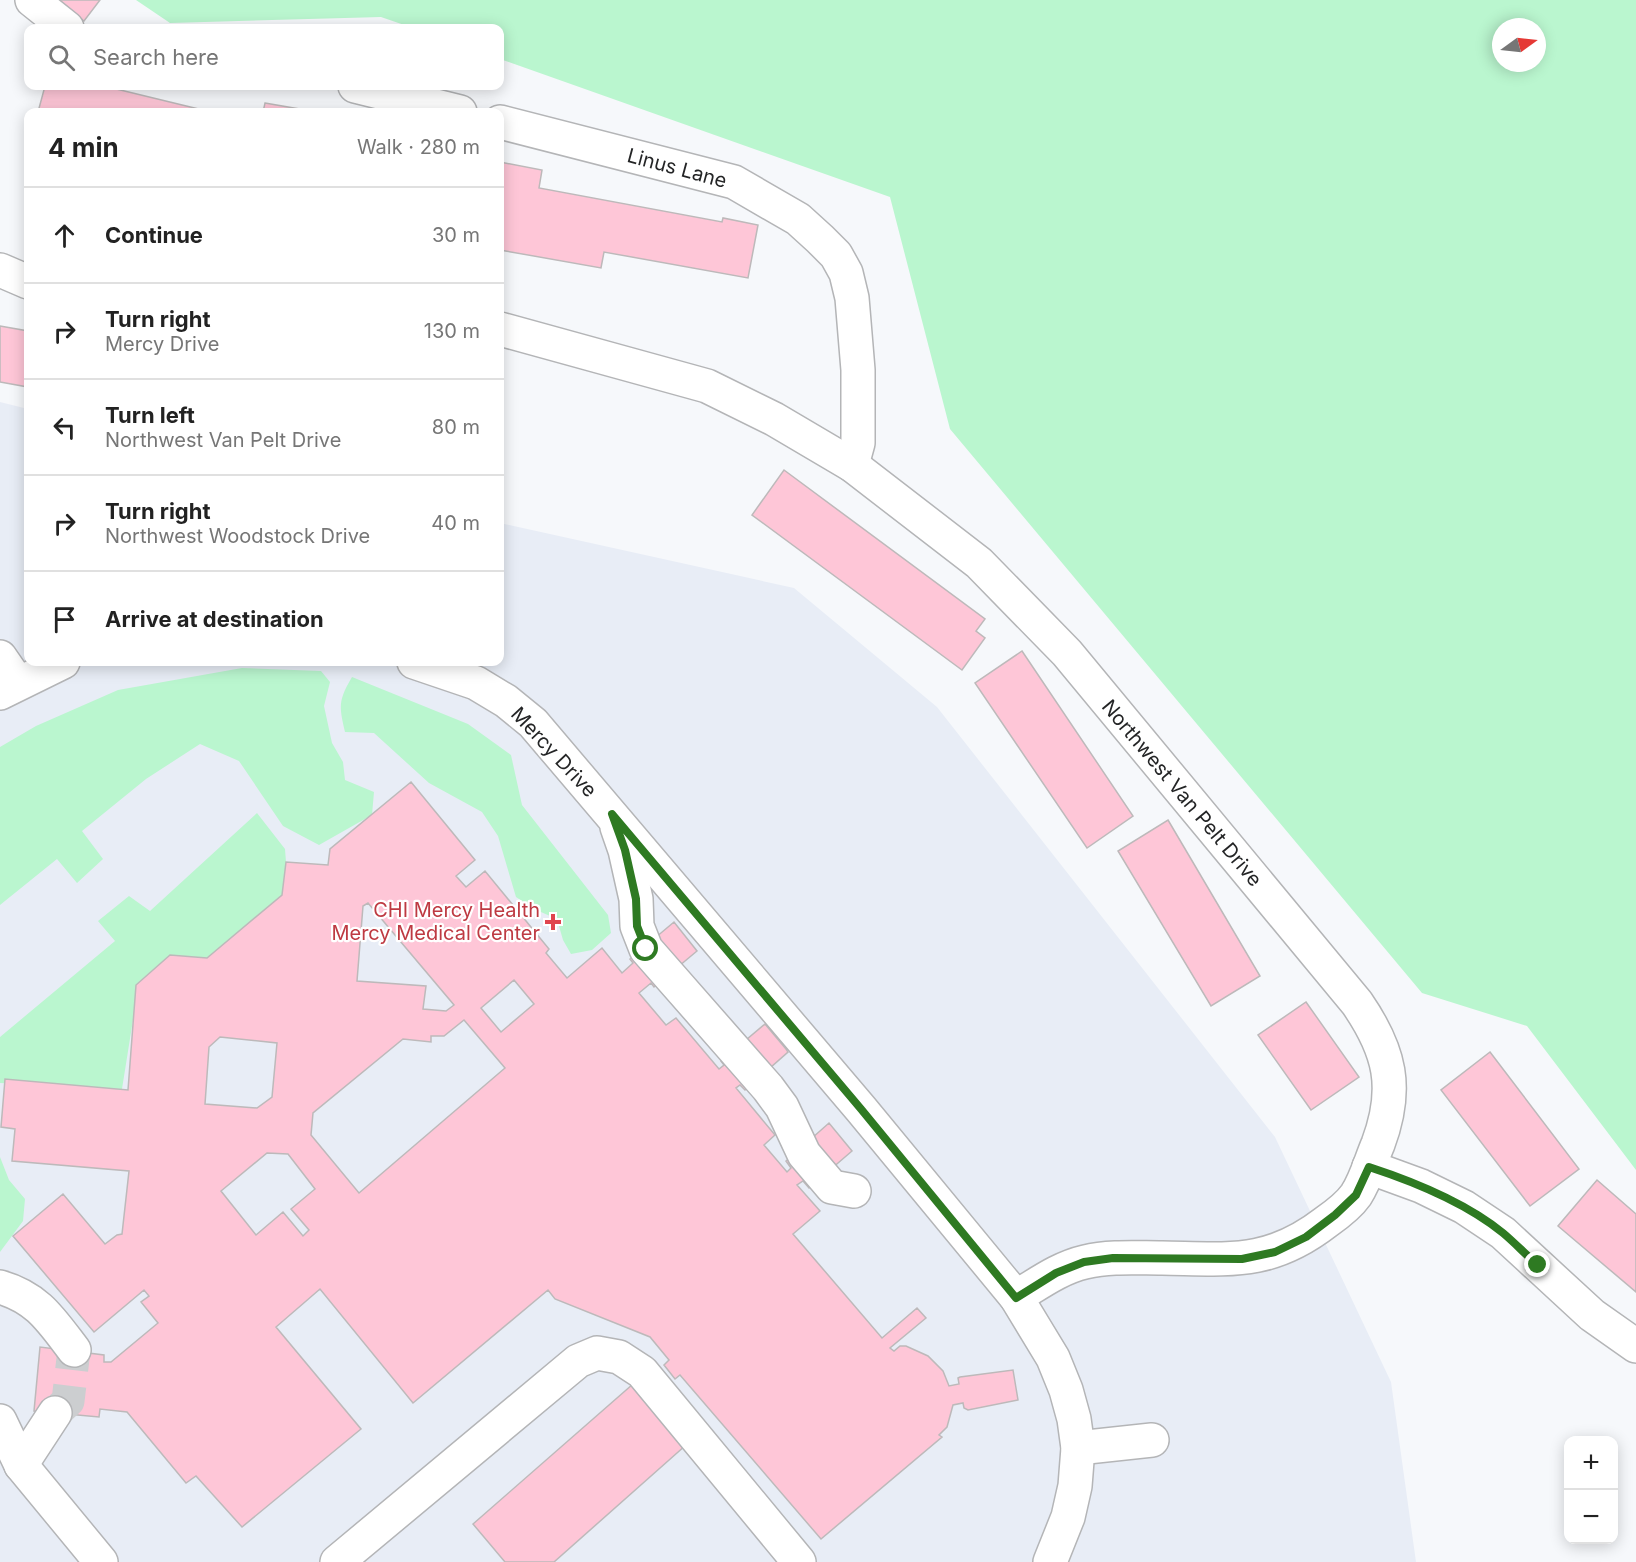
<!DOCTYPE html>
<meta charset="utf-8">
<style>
body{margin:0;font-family:Inter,sans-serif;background:#f6f6f6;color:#222}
.controls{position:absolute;right:18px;bottom:18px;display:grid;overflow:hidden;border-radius:12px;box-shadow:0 3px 15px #0003}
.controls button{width:54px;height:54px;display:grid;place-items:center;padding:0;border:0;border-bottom:2px solid #e0e0e0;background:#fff;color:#222;font:30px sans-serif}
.compass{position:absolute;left:1492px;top:18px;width:54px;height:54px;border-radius:50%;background:#fff;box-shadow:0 3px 15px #0003;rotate:75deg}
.stop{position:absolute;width:18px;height:18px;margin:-14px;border:4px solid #2e7a22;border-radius:50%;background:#fff}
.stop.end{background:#2e7a22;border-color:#fff;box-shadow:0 2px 6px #0008}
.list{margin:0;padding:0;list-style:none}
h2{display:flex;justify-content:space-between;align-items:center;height:78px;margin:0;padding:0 24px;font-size:26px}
h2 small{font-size:20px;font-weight:400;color:#767676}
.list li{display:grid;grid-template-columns:39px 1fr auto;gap:18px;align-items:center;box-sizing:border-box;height:96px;padding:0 24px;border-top:2px solid #e0e0e0}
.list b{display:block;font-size:22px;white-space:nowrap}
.list p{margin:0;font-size:20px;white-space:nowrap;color:#767676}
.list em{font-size:20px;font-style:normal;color:#767676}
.icon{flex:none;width:33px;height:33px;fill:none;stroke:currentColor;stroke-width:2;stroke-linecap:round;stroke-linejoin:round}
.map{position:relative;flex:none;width:1636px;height:1562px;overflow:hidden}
.search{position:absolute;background:#fff;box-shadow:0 3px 15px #0003;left:24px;top:24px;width:480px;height:66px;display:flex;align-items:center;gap:15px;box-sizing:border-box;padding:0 21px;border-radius:12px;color:#767676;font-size:22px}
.panel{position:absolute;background:#fff;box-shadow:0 3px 15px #0003;left:24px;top:108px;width:480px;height:558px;border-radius:12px}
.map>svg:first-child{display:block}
.built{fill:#e8edf6}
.green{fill:#baf6cf;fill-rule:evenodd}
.building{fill:#fec6d7;stroke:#bdb9ba;stroke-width:1.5;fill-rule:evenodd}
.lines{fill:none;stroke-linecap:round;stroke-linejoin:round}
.minor-tunnel{stroke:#ccced0;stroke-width:33;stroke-dasharray:33 16;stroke-linecap:butt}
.minor-casing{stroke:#b4b5b7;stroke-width:36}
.minor{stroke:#fff;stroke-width:33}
.route{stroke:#2e7a22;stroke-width:8}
.health-dot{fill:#e0444e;stroke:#fff;stroke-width:2}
.labels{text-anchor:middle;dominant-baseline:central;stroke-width:4.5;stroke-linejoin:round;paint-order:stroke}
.street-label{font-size:20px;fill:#242526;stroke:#fff}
.health-label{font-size:20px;fill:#be3a42;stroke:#fff;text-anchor:end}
</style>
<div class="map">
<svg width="1636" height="1562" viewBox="0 0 1636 1562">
<rect width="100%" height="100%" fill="#f6f8fb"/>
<path class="built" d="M0,402L28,409V662H500V523L794,588L937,707L1275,1137L1391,1382L1416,1562H0Z"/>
<g class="green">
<path d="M136,0H1636V1170L1527,1026L1422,993L950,429L890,197L500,59V28H413L381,17L170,23ZM1501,27H1537V63H1501Z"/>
<path d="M242,668L321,671L330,682L324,706L332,743L343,762L345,780L374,792L372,815L319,845L283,826L239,761L200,744L146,779L82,831L103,859L77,883L57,859L0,905V747L36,726L118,690Z"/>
<path d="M352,677L468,724L511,755L522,805L608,915L611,933L592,950L571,954L563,940L557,919L534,909L516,897L498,836L482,812L429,783L374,733L345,732C339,706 338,701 352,677Z"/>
<path d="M257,813L285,849L286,862L282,895L207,958L170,955L139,982L122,1089L0,1083V1037L115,941L98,921L129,896L150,911Z"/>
<path d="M0,1157L9,1180L25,1199L23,1221L0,1252Z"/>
</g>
<g class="building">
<path d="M56,0H100L84,21Z"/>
<path d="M45,86L70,89L71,86H104L211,112H38Z"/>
<path d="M265,103L305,110V112H263Z"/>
<path d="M500,162L542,170L539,188L722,222L723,218L758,225L748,278L604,252L601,268L500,250Z"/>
<path d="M0,326L28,331V387L0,382Z"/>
<path d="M784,470L985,619L976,631L985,638L962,670L752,515Z"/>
<path d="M1022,651L1133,816L1087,848L975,683Z"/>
<path d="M411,782L475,860L456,876L466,887L485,871L549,949L546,953L567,978L602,948L622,973L633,963L630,959L674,922L697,951L654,987L651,983L639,993L666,1025L676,1018L719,1069L724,1065L721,1061L765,1024L786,1049L788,1052L745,1090L740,1085L736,1088L775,1135L764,1145L787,1172L791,1168L786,1161L829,1123L852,1151L809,1188L803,1181L797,1185L820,1211L793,1234L882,1338L917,1308L926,1318L890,1348L894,1351L900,1346H906L928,1356L943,1371L949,1386L959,1384L958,1378L960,1377L1013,1370L1018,1400L968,1410L964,1408L963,1403L953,1405L947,1427L939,1435L942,1437L821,1539L680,1375L675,1379L664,1365L669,1360L650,1337L555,1299L548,1290L413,1403L320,1289L276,1327L361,1429L242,1527L196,1476L186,1483L127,1412L100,1409L99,1417L34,1411L40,1347L104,1355V1362H111L158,1323L141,1302L149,1296L144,1290L94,1332L13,1236L63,1194L105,1244L117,1235L122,1234L129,1171L12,1161L15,1129L1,1127L5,1079L128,1090L136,985L170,955L207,958L282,895L286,862L328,865L330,849ZM368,903L454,1005L446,1011L423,1009L426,986L357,981L363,906ZM514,980L534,1004L501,1032L481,1008ZM464,1020L505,1068L359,1193L311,1135L313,1113L403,1039L431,1042V1036H444ZM220,1037L277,1043L272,1097L257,1108L205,1104L209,1047ZM267,1153L288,1154L315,1189L291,1209L309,1230L303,1236L283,1212L256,1235L221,1191Z"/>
<path d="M1168,820L1260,976L1211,1006L1118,851Z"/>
<path d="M1306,1002L1359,1077L1311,1110L1258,1035Z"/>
<path d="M1490,1052L1579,1169L1530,1206L1441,1090Z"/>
<path d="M1597,1180L1636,1214V1292L1558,1226Z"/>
<path d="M633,1384L686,1445L554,1562H505L473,1524Z"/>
</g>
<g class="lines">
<path class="minor-tunnel" d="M55,1413L68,1401L74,1350"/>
<defs>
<g id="minor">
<path d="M32,0L67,28"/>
<path d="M355,86L460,112"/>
<path d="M500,122L734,182L798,219L820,239L836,255L846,273L852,298L858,370V443L852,465"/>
<path d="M0,270L28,282"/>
<path d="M500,329L707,386L774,419L852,465L979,563L1067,653L1357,1003C1390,1051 1399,1088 1378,1144C1371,1160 1366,1180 1356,1195C1349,1205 1336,1215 1326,1222C1269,1266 1229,1259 1162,1258C1136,1258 1110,1256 1085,1262C1059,1268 1038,1284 1016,1297"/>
<path d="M0,657L18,683"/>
<path d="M414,662L476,683L506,701L533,723L861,1109L1016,1297L1053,1358L1066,1390L1074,1419L1078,1448L1075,1486L1068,1517L1050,1562"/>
<path d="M0,693L63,662"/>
<path d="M617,827L625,850L636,899L637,926L646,949L768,1088L782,1107L804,1154L832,1187L854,1191"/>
<path d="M1369,1167L1421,1186L1464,1207L1503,1233L1592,1315L1636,1346"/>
<path d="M0,1287C38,1298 51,1320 74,1350"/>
<path d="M0,1421L21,1465L101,1562"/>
<path d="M1078,1448L1152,1440"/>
<path d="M21,1465L55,1413"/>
<path d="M337,1562L578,1361L597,1353L619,1357L642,1372L799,1562"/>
</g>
</defs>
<use href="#minor" class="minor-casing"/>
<use href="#minor" class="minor"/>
</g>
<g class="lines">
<path class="route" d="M646,949L637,926L636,899L625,850L612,814L861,1109L1016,1298L1056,1273L1084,1262L1113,1258L1242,1259L1275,1252L1306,1237L1335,1215L1356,1195L1369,1167C1415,1182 1465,1202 1503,1233C1515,1243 1526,1255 1538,1265"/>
</g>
<path class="health-dot" d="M550 913h6v6h6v6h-6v6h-6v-6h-6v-6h6z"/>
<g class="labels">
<g class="street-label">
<text transform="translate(677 168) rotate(15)">Linus Lane</text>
<text transform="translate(554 752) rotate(47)">Mercy Drive</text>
<text transform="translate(1182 793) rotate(50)">Northwest Van Pelt Drive</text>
</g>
<g class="health-label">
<text x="540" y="910">CHI Mercy Health<tspan x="540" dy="23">Mercy Medical Center</tspan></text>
</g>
</g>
</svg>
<div class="controls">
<button>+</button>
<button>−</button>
</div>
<svg class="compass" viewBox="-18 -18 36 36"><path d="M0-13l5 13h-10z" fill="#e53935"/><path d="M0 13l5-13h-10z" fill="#767676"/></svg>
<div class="stop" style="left:646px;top:949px"></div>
<div class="stop end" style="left:1538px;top:1265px"></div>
<div class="search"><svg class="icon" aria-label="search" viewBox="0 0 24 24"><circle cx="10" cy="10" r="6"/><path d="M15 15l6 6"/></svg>Search here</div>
<section class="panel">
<h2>4 min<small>Walk · 280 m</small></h2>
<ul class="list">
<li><svg class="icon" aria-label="ahead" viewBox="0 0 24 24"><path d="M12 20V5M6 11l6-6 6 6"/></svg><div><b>Continue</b></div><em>30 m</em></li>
<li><svg class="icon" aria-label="right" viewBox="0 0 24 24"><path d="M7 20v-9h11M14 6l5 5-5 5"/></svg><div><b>Turn right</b><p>Mercy Drive</p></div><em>130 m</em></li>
<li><svg class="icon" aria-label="left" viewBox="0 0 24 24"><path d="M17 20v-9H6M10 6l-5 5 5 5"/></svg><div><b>Turn left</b><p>Northwest Van Pelt Drive</p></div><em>80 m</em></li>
<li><svg class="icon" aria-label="right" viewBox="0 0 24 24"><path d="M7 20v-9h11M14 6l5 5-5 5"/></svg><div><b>Turn right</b><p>Northwest Woodstock Drive</p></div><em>40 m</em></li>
<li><svg class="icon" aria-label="arrive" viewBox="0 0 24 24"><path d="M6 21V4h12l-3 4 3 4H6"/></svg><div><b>Arrive at destination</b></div></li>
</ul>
</section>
</div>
